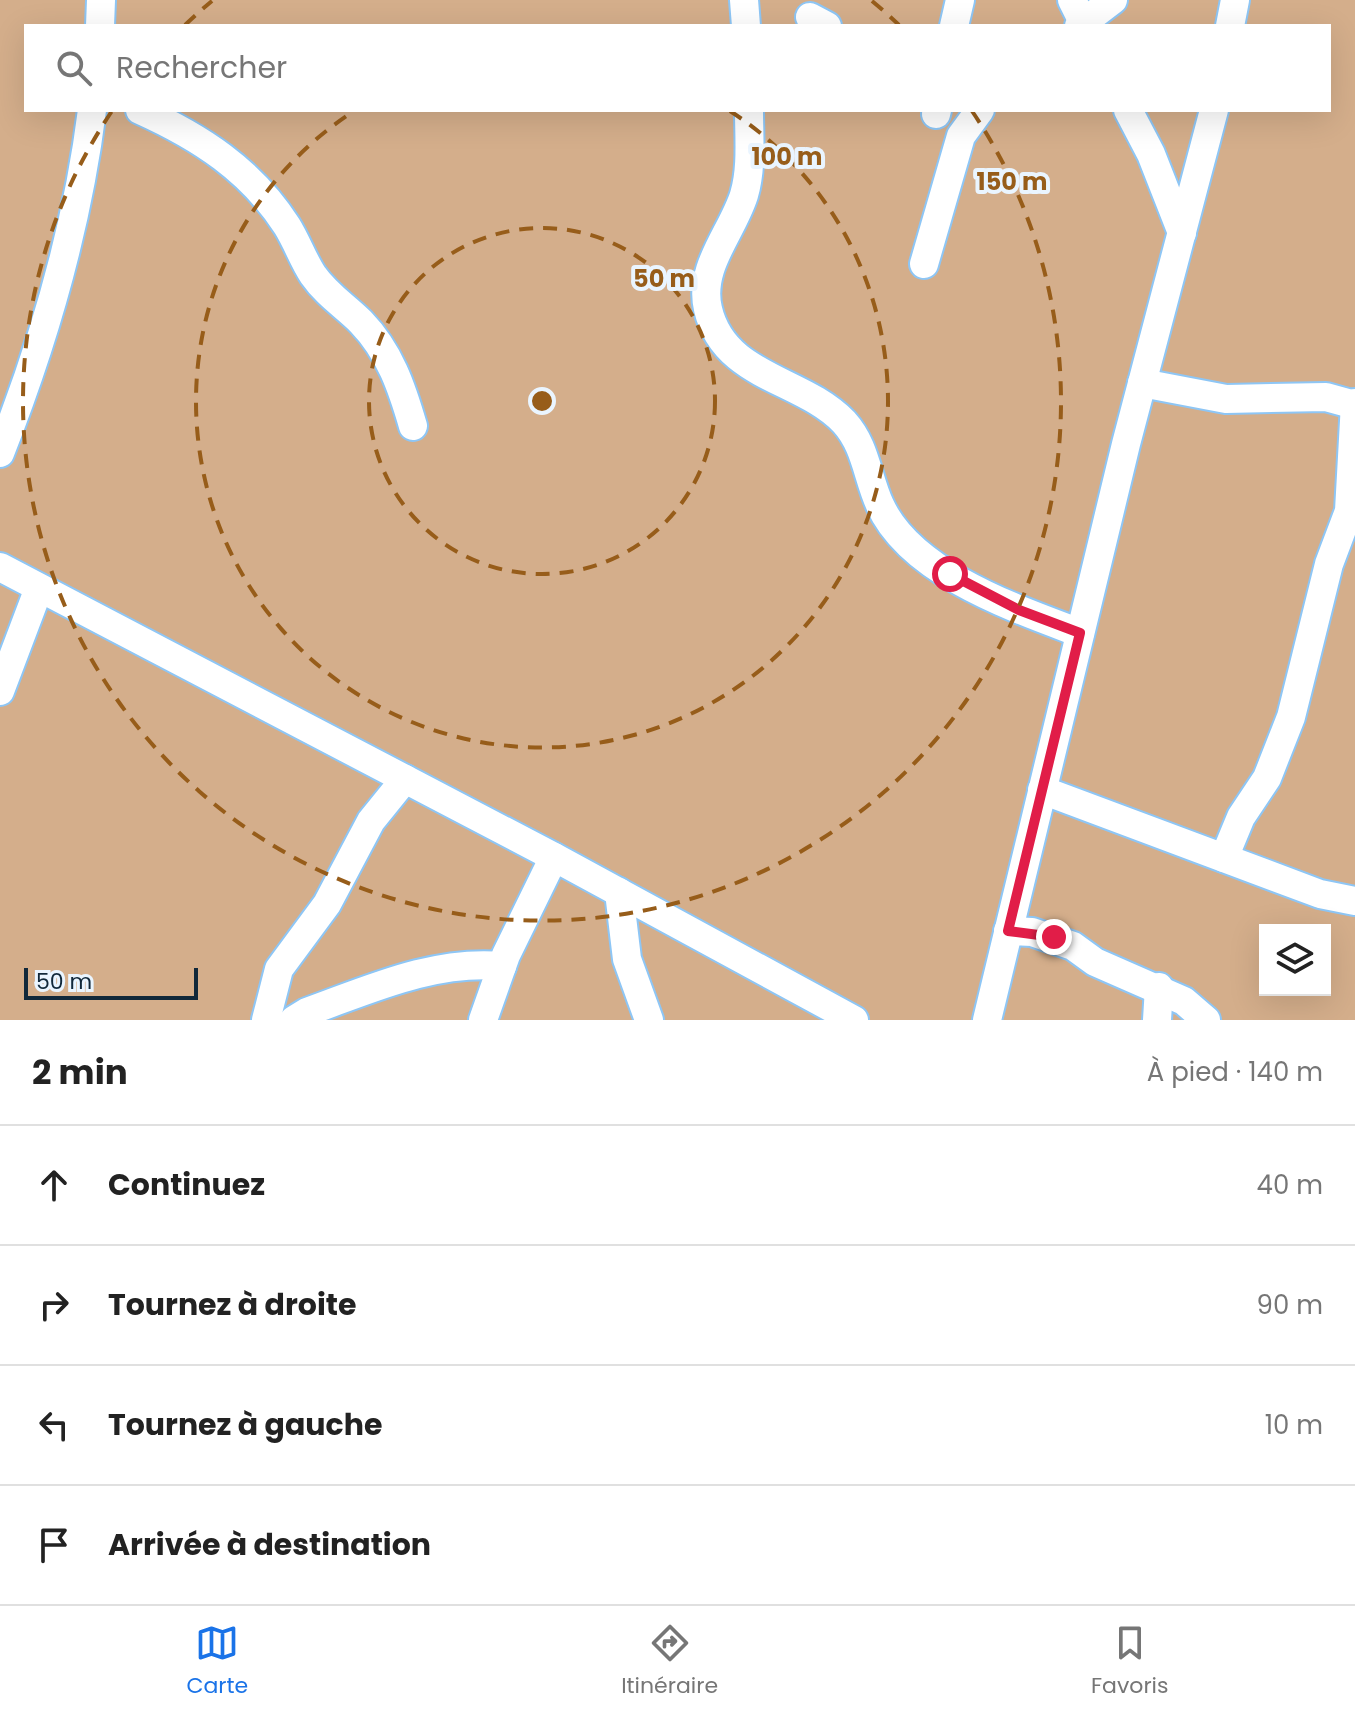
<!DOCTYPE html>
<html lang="fr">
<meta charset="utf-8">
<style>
body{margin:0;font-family:Poppins,sans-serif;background:#f2f2f2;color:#222}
.controls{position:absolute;right:24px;bottom:24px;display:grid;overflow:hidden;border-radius:0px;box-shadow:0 8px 32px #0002}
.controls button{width:72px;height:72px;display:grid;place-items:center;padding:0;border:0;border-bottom:2px solid #e0e0e0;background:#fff;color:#222;font:40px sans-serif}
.scale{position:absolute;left:24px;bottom:20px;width:174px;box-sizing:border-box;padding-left:8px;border:4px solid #11283a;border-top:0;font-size:22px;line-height:28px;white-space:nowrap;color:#11283a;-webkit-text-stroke:6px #eaf5ff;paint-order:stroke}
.stop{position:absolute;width:24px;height:24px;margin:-18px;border:6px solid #e11d48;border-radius:50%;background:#fff}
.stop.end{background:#e11d48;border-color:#fff;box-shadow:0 2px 8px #0008}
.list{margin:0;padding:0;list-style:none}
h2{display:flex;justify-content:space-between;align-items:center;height:104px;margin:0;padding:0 32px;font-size:34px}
h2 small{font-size:26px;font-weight:400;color:#767676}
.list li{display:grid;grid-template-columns:52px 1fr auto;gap:24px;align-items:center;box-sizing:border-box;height:120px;padding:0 32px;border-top:2px solid #e0e0e0}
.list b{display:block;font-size:30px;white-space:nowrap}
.list em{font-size:26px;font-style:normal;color:#767676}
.icon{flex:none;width:44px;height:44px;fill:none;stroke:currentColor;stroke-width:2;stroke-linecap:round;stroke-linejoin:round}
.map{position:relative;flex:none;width:1355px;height:1020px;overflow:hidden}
.search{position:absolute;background:#fff;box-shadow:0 8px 32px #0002;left:24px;right:24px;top:24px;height:88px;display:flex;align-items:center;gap:20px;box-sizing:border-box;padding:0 28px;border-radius:0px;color:#767676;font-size:30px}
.sheet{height:584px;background:#fff}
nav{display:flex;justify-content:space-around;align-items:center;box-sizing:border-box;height:112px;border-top:2px solid #e0e0e0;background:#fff;font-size:22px;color:#767676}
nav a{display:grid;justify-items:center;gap:4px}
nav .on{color:#1a73e8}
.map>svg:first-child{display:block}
.green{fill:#d4ae8b;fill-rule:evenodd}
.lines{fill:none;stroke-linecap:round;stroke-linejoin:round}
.minor-casing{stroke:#8ec6f5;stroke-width:32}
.minor{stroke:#fff;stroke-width:28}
.route{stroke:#e11d48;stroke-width:10}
.ring{fill:none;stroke:#975d1a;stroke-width:4;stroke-dasharray:14 10}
.centre{fill:#975d1a;stroke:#eaf5ff;stroke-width:4}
.ring-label{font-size:24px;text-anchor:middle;font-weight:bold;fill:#975d1a;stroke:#eaf5ff;stroke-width:8;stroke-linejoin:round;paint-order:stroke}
</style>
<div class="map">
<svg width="1355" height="1020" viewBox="0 0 1355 1020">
<rect width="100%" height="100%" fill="#d3eafd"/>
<path class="green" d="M0,0H1355V1020H0ZM26,26H1329V110H26ZM1265,930H1325V990H1265Z"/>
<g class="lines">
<defs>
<g id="minor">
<path d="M744,0L746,26"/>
<path d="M1072,0L1085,26"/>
<path d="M810,17L827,26"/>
<path d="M100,26L101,0"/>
<path d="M954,26L960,0"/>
<path d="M1079,26L1113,0"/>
<path d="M1230,26L1235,0"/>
<path d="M140,110C200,137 251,170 287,226C297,242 303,260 313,275C327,295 345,306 361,322C390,352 402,388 413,426"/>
<path d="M749,110C749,138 752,168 744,195C732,233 698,267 708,309C724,378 802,378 844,422C866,446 867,477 880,505C911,573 1014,608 1080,633"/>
<path d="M1128,110L1151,154L1182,233"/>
<path d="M936,114L937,110"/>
<path d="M924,264L961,136L980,110"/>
<path d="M1142,383L1226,399L1326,397L1355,405"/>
<path d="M0,453C44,342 77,230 92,110"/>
<path d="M0,567L554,857L854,1020"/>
<path d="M0,691L39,588"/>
<path d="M1042,790L1320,894L1355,901"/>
<path d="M1224,858L1241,817L1267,778L1291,717L1329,564L1349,511L1355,403"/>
<path d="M619,892L627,959L649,1020"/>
<path d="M1008,931L1032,932L1073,946L1095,962L1184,1001L1206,1020"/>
<path d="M266,1020L279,969L327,904L371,821L405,779"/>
<path d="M294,1020L307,1012C371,989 433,960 502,966"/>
<path d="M483,1020L506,955L554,857"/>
<path d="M987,1020L1126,444L1214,110"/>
<path d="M1157,1020L1159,987"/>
</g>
</defs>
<use href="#minor" class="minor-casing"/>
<use href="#minor" class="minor"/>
</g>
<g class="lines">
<path class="route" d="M950,574L1019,610L1080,633L1008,931L1054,937"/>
</g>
<g class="ring">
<circle cx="542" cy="401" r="173"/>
<path d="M730 111A346 346 0 1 1 354 111"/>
<path d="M185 25A519 519 0 0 1 212 1M872 1A519 519 0 0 1 899 25M972 111A519 519 0 1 1 112 111"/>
</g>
<circle cx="542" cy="401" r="12" class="centre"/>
<g class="ring-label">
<text x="787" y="165">100 m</text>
<text x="1012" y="190">150 m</text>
<text x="664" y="287">50 m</text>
</g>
</svg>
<div class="controls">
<button><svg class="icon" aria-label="layers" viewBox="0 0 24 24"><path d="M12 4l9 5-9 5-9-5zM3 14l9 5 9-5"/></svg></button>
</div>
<div class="scale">50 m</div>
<div class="stop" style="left:950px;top:574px"></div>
<div class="stop end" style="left:1054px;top:937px"></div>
<div class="search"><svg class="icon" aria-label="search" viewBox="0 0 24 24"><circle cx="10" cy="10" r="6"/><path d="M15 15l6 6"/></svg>Rechercher</div>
</div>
<section class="sheet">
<h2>2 min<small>À pied · 140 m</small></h2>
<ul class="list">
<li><svg class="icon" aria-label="ahead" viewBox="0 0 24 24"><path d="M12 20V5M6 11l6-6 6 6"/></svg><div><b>Continuez</b></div><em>40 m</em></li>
<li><svg class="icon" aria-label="right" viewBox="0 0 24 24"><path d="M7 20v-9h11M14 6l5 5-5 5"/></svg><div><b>Tournez à droite</b></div><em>90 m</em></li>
<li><svg class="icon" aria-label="left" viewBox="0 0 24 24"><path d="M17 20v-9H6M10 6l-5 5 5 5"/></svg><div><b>Tournez à gauche</b></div><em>10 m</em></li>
<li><svg class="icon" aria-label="arrive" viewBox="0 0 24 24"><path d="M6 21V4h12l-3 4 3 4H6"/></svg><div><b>Arrivée à destination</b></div></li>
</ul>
</section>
<nav>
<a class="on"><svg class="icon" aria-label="map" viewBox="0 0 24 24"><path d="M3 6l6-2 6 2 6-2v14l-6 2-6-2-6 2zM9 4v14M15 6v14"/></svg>Carte</a>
<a><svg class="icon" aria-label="directions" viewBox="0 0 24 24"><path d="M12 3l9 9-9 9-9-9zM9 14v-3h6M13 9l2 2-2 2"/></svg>Itinéraire</a>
<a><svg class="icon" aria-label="saved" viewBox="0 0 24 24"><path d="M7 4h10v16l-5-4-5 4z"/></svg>Favoris</a>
</nav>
